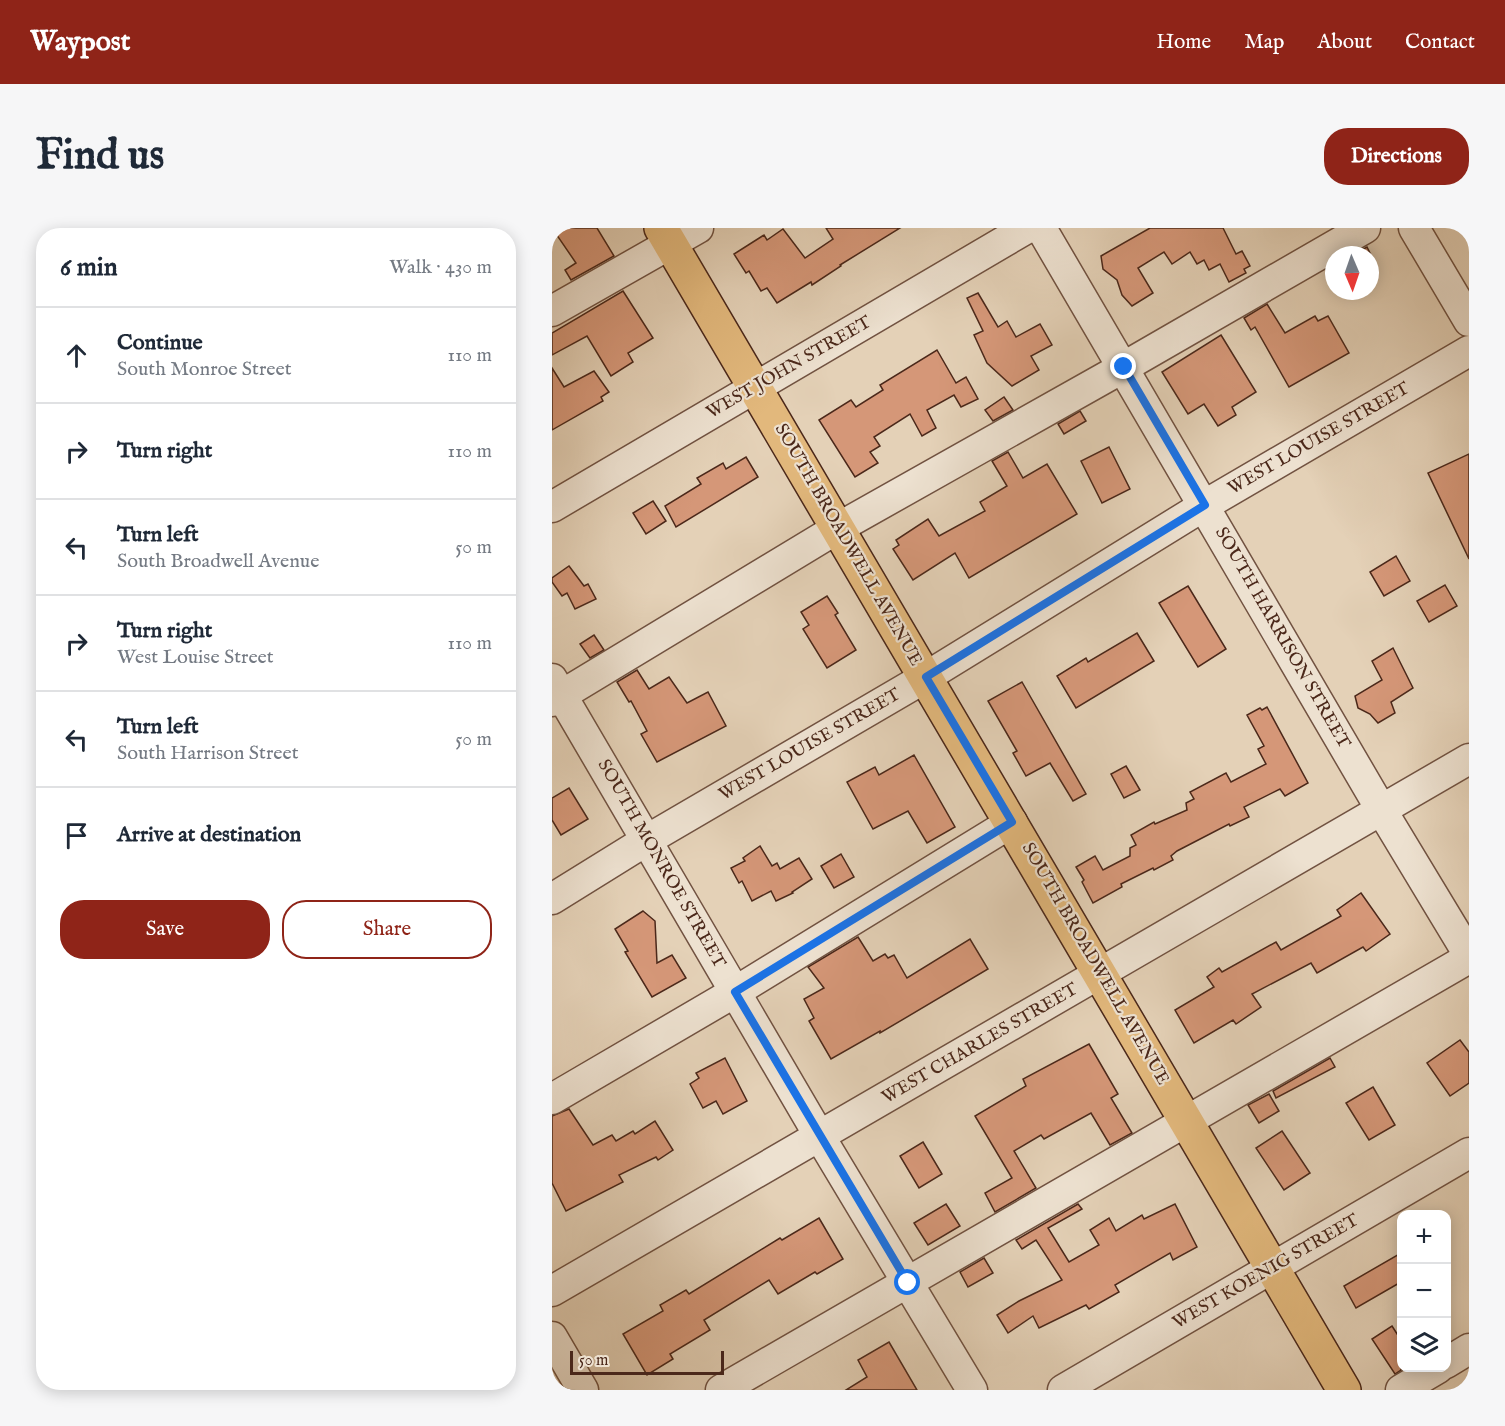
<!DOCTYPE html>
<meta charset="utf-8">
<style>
body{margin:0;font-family:"IM FELL English",serif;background:#f6f6f7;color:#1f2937}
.controls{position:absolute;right:18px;bottom:18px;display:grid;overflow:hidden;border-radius:12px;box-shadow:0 3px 15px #0003}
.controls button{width:54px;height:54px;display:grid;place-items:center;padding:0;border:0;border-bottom:2px solid #e0e1e3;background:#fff;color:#1f2937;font:30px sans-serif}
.compass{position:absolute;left:773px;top:18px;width:54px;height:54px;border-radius:50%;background:#fff;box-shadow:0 3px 15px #0003;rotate:178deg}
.scale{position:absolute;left:18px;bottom:15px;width:154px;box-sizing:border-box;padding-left:6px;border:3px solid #4b281a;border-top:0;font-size:16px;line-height:21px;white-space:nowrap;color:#4b281a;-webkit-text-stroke:4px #ede1d0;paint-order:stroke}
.stop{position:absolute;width:18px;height:18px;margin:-14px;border:4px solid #1a73e8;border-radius:50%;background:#fff}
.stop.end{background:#1a73e8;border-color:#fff;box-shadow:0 2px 6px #0008}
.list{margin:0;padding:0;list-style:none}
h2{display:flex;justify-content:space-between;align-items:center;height:78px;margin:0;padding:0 24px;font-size:26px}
h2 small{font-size:20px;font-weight:400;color:#747a83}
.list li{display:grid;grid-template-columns:39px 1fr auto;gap:18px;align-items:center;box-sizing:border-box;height:96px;padding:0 24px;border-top:2px solid #e0e1e3}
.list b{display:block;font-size:22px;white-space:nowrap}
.list p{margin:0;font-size:20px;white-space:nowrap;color:#747a83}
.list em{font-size:20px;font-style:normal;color:#747a83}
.actions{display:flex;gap:12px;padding:18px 24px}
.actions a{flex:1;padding:14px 0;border:2px solid #8f2418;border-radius:24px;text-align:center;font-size:21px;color:#8f2418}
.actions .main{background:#8f2418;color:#fff}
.icon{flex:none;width:33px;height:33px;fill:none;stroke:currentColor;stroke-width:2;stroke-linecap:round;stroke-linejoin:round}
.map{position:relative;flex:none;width:917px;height:1162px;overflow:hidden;border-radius:24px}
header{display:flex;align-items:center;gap:36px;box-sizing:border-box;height:84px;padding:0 30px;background:#8f2418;color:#fff}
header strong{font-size:28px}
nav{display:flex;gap:33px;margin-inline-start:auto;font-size:21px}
.intro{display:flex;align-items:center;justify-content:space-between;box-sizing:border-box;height:144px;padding:0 36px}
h1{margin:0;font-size:42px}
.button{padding:15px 27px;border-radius:24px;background:#8f2418;color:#fff;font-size:21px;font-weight:700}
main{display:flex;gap:36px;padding:0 36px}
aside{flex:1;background:#fff;border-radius:24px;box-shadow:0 3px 15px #0003}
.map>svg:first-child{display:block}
.building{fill:#d59778;stroke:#4b281a;stroke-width:1.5}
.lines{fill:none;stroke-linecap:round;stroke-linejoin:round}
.minor-casing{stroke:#715241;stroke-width:33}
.major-casing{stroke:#4b281a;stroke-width:36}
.minor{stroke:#ede1d0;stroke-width:30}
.major{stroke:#e2b87c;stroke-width:33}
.route{stroke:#1a73e8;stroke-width:8}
.labels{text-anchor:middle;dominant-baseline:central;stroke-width:4.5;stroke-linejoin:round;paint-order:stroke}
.street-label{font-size:18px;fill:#4b281a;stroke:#ede1d0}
</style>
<header>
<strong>Waypost</strong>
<nav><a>Home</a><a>Map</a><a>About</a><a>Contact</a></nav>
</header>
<div class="intro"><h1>Find us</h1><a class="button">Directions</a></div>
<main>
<aside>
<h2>6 min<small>Walk · 430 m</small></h2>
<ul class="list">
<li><svg class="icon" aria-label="ahead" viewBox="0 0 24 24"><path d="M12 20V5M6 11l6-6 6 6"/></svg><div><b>Continue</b><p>South Monroe Street</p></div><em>110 m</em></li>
<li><svg class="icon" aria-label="right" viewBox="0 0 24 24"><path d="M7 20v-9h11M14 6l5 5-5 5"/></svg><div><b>Turn right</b></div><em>110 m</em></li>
<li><svg class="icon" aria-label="left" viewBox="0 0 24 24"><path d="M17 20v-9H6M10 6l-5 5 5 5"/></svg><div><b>Turn left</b><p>South Broadwell Avenue</p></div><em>50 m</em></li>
<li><svg class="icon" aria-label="right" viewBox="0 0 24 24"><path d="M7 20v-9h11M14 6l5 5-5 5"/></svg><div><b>Turn right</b><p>West Louise Street</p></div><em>110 m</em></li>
<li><svg class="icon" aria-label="left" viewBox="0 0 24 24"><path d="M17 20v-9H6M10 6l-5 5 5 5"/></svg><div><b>Turn left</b><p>South Harrison Street</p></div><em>50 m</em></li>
<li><svg class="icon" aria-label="arrive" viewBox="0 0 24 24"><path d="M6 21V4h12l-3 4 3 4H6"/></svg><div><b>Arrive at destination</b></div></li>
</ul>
<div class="actions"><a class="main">Save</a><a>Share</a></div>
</aside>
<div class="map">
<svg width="917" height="1162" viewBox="0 0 917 1162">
<rect width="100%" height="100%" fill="#e4d1b7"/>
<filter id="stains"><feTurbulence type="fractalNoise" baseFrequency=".00333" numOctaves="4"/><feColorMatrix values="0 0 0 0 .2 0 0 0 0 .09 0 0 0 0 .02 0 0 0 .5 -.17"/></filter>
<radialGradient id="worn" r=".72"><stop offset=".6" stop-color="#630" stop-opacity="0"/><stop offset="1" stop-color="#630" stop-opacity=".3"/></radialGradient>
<g class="building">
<path d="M0,0H45L62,28L19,52L13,42L24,35Z"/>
<path d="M274,0H348L288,37L289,38L260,57L259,54L225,75L215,60L209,63L197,43L194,45L182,26L212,7L215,12L231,1L253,30L281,11Z"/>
<path d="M598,0H671L684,26L690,23L698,38L692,41L694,45L677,54L668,36L657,42L652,32L645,36L638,24L620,36L612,24L586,40L601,65L580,78L570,67L565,52L551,41L549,28Z"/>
<path d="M815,19L819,27H801Z"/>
<path d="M71,63L101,110L76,125L81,134L59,148L35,108L0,127V105Z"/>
<path d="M426,65L446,99L455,93L464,109L488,96L500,117L479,128L487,142L460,158L435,135L422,107L431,103L415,70Z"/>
<path d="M715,76L733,105L763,88L766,93L776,88L797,125L737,159L703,99L699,102L692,90Z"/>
<path d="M669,107L704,164L680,179L684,187L666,198L652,176L636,186L610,144Z"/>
<path d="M385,122L404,155L414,149L426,171L409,179L402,167L375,182L384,200L370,208L358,186L322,209L328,218L318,224L326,235L303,249L267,192L299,172L304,179L331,162L328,157Z"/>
<path d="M0,140L12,159L42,143L57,164L49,169L51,173L0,202Z"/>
<path d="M452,169L461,182L441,193L433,182Z"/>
<path d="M528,183L534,193L512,206L506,196Z"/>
<path d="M557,219L578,261L550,275L529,233Z"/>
<path d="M456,224L471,250L495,236L525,286L417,350L403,325L361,352L341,321L347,317L344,312L376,291L387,308L433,283L428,274L455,258L440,233Z"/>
<path d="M917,226V331L876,245Z"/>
<path d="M194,229L206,249L124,299L113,278L149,256L145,250L171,235L174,241Z"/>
<path d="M101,273L114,293L94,306L81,285Z"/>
<path d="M844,328L858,353L832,368L818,344Z"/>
<path d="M17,338L32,358L36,356L44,371L23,381L15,365L10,368L0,354V350Z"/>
<path d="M893,357L905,378L877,394L865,373Z"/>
<path d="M636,358L674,421L646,439L607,375Z"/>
<path d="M275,368L286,385L283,387L304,422L275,440L251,401L257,397L249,384Z"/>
<path d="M585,405L602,433L524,480L505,448L534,430L536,434Z"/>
<path d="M42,407L52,422L38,430L28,416Z"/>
<path d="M841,420L861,460L839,474L843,485L826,495L818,486L806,480L803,468L830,452L820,433Z"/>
<path d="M85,442L97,461L117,449L135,475L156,464L174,498L105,534L89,506L95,503L79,473L77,474L65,454Z"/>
<path d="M470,454L534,566L521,573L498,535L474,548L461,525L465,523L436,473Z"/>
<path d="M715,479L756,555L733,568L728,561L692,579L697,589L678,598L677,596L625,623L619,628L621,632L602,642L601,640L569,656L570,659L541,675L530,654L532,652L524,639L543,628L551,642L578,628V620L584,617L579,607L602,594L603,596L635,582L634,575L642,571L638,564L674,545L679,554L714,536L706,521L712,518L695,487L708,480L710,482Z"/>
<path d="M362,527L403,599L375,615L356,583L321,601L295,554L323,539L327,547Z"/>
<path d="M574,538L588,562L572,570L559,546Z"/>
<path d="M17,560L36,591L9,607L0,592V570Z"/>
<path d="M208,618L220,638L225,635L228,641L247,630L260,651L240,664L241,665L224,673L219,663L200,673L190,653L187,655L179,640L193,633L191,630Z"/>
<path d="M289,626L302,649L282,660L269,638Z"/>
<path d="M809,665L838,706L814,723L811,719L765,745L759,735L700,766L709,779L684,796L681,792L642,815L623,782L662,759L655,749L667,740L670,744L724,714L729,722L789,688L785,682Z"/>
<path d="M91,683L103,693L105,735L120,727L134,750L100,769L73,724L76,723L63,701Z"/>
<path d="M306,709L321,733L333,726L336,730L342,727L355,750L418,711L436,741L328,805V803L279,831L257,793L262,790L252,771L272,760L256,739Z"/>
<path d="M908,812L917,824V855L898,868L875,835Z"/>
<path d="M537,816L566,866L559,870L580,905L558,917L539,885L492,911L489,907L462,923L484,960L443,984L433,965L460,950L423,888L474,858L471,851Z"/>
<path d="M173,830L195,873L171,886L164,873L151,880L138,856L147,850L144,845Z"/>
<path d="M778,830L783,839L724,870L721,863Z"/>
<path d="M821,859L843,897L817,912L794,875Z"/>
<path d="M717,866L727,883L707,895L696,877Z"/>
<path d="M17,881L41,917L60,907L64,913L81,903L83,906L103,893L121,922L106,932L104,929L67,947L71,954L14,983L0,955V888Z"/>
<path d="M730,903L758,945L732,962L704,920Z"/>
<path d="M371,914L390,946L367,960L348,928Z"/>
<path d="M394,976L408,998L376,1017L362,995Z"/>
<path d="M526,976L530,981L496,1000L517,1034L547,1017L538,1002L557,990L564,1003L590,987L592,991L623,976L645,1019L621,1032L618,1025L563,1057L567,1064L537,1081L534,1077L487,1100L481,1088L456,1105L445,1087L467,1073L510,1052L484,1012L470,1021L464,1012Z"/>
<path d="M267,990L291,1031L265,1046L263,1044L226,1066L217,1052L152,1092L158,1102L118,1126L121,1131L95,1147L71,1106L111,1083L108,1077L134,1062L137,1066L228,1010L230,1012Z"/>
<path d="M849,1025V1054L804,1080L792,1058Z"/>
<path d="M432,1030L441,1045L416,1059L408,1044Z"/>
<path d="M840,1098L849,1112V1142L843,1146L820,1111Z"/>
<path d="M337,1114L365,1162H294L315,1149L306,1132Z"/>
</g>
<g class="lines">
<defs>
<g id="minor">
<path d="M489,0L830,583L917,727"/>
<path d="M862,0L917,93"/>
<path d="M0,83L146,0"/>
<path d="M0,279L475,0"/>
<path d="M0,451L268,909L420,1162"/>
<path d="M0,473L286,300L572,139L813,0"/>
<path d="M0,671L95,612L374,449L653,277L917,123"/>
<path d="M0,871L183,764L460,594"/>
<path d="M0,1063L917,531"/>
<path d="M0,1109L31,1162"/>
<path d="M894,1135L917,1121"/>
<path d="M169,1162L917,730"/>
<path d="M511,1162L917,925"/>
<path d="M849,1162L886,1140"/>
</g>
<path id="major" d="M109,0L792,1162"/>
</defs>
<use href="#minor" class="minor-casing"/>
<use href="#major" class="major-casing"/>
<use href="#minor" class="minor"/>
<use href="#major" class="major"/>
</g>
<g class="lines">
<path class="route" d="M356,1055L183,764L460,594L374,449L653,277L572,139"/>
</g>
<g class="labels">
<g class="street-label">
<text transform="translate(237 140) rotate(-30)">WEST JOHN STREET</text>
<text transform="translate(767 211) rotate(-30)">WEST LOUISE STREET</text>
<text transform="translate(296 317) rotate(60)">SOUTH BROADWELL AVENUE</text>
<text transform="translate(730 410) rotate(60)">SOUTH HARRISON STREET</text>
<text transform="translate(258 517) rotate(-30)">WEST LOUISE STREET</text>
<text transform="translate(109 636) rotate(60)">SOUTH MONROE STREET</text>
<text transform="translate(543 736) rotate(60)">SOUTH BROADWELL AVENUE</text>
<text transform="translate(428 816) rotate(-30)">WEST CHARLES STREET</text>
<text transform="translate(714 1044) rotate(-30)">WEST KOENIG STREET</text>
</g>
</g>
<rect width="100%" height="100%" filter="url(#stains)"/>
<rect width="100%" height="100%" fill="url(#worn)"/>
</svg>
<div class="controls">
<button>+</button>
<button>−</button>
<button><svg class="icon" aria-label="layers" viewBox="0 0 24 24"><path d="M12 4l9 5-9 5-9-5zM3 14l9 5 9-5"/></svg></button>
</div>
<svg class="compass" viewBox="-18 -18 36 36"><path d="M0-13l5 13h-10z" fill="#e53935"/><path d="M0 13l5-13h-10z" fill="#747a83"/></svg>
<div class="scale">50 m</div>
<div class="stop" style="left:356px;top:1055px"></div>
<div class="stop end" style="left:572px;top:139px"></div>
</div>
</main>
